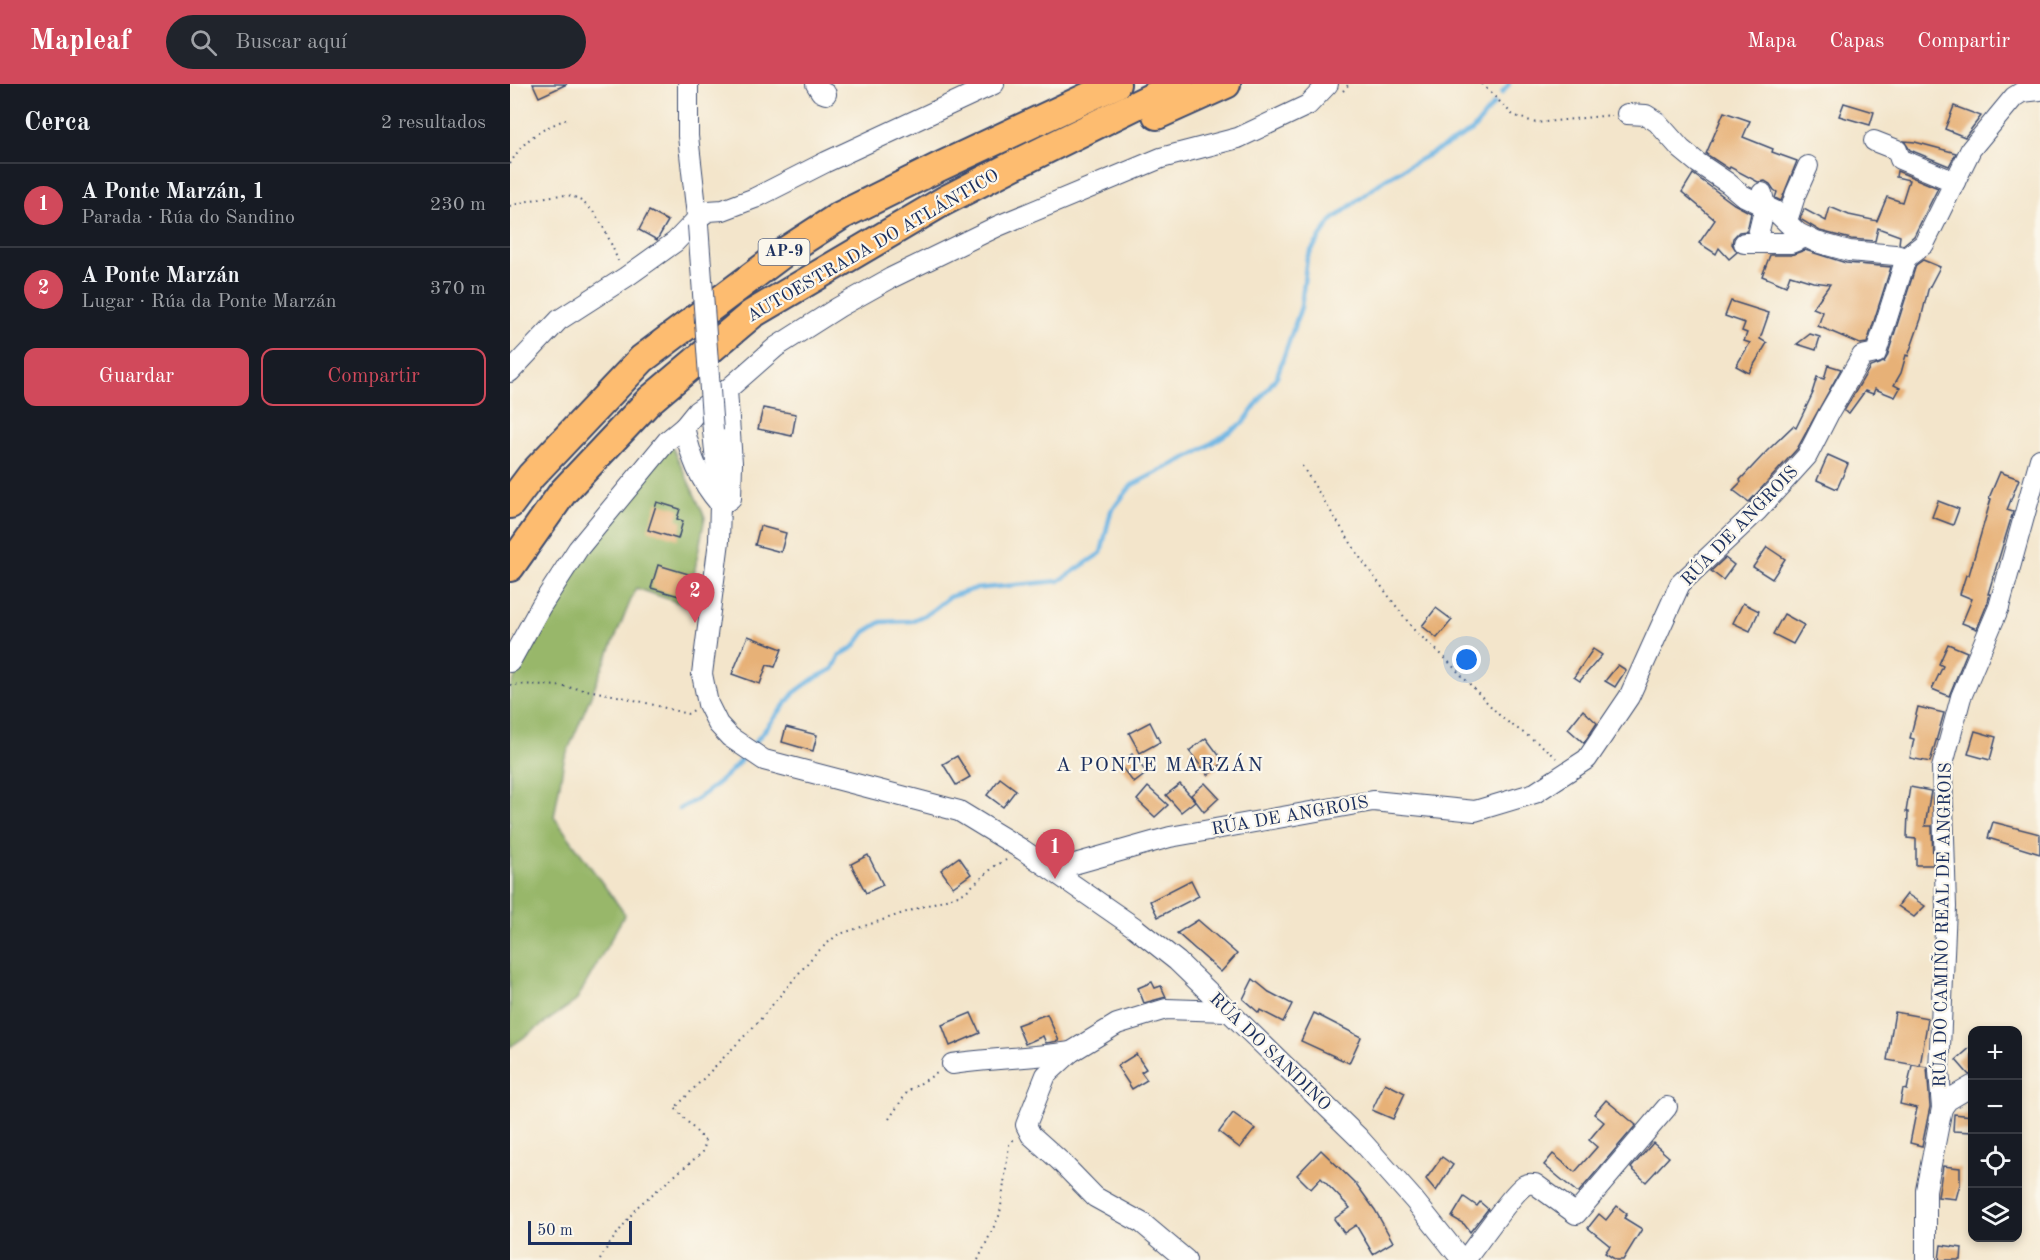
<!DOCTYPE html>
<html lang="es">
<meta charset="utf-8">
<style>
body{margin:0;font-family:"Old Standard TT",serif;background:#20242c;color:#f1f3f6}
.controls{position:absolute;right:18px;bottom:18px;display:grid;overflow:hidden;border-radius:12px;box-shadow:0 3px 9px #0003}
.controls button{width:54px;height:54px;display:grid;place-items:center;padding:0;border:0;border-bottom:2px solid #363941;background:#171b24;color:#f1f3f6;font:30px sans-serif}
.scale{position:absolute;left:18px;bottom:15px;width:104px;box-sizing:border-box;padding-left:6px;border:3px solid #1b2f5e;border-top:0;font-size:16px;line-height:21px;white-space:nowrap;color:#1b2f5e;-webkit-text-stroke:4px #fbf7ec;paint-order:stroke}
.you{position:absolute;left:957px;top:576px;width:21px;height:21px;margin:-15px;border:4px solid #fff;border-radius:50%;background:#1a73e8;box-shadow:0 0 0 9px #1a73e833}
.badge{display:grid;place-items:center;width:39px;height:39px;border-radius:50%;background:#d1495b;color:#fff;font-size:20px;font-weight:700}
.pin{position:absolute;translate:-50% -50px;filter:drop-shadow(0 2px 3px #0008)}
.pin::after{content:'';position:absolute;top:32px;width:21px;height:18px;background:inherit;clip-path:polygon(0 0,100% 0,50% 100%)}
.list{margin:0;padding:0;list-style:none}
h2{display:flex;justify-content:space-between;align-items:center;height:78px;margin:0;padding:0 24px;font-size:26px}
h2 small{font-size:20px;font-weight:400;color:#9ea1a6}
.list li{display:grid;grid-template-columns:39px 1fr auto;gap:18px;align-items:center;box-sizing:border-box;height:84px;padding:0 24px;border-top:2px solid #363941}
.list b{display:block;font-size:22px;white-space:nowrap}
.list p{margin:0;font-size:20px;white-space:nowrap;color:#9ea1a6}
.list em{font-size:20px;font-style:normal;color:#9ea1a6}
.actions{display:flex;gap:12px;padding:18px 24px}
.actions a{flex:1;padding:14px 0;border:2px solid #d1495b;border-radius:12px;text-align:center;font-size:21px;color:#d1495b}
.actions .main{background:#d1495b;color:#fff}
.icon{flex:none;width:33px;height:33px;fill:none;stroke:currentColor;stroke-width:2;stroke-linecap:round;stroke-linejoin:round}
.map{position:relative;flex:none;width:1530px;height:1176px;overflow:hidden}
header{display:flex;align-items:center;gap:36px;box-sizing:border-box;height:84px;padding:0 30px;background:#d1495b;color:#fff}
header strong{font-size:28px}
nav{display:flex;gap:33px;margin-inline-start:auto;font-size:21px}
.search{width:420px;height:54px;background:#20242c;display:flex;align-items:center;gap:15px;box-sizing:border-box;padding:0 21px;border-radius:33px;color:#9ea1a6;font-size:22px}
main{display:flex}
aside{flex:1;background:#171b24}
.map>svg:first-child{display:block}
.forest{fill:#98b76a;stroke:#5a7364;stroke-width:1.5}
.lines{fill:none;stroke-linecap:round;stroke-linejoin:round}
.stream{stroke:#6bb4e3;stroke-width:4.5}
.building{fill:#e7b177}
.minor-casing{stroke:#3b4a6e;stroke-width:22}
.highway-casing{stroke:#3b4a6e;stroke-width:32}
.path{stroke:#3b4a6e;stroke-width:2;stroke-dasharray:1.5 4.5;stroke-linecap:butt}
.minor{stroke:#fff;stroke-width:20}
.highway{stroke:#fdbc70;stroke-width:28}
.minor-bridge-casing{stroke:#3b4a6e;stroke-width:22;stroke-linecap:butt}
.minor-bridge{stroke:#fff;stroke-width:20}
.labels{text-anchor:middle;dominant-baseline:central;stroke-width:4.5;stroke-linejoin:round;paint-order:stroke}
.shield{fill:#fbf7ec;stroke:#5e6b89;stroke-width:1.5}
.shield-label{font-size:16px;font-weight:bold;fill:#1b2f5e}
.street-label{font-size:18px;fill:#1b2f5e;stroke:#fbf7ec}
.neighbourhood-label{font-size:20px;letter-spacing:1.5px;fill:#1b2f5e;stroke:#fbf7ec}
</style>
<header>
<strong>Mapleaf</strong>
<div class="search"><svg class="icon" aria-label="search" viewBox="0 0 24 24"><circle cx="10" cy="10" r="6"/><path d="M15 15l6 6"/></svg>Buscar aquí</div>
<nav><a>Mapa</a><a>Capas</a><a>Compartir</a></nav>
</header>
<main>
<aside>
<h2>Cerca<small>2 resultados</small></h2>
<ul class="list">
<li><span class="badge">1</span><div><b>A Ponte Marzán, 1</b><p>Parada · Rúa do Sandino</p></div><em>230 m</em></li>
<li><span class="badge">2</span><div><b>A Ponte Marzán</b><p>Lugar · Rúa da Ponte Marzán</p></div><em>370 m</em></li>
</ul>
<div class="actions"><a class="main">Guardar</a><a>Compartir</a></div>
</aside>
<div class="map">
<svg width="1530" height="1176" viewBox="0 0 1530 1176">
<rect width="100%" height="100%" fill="#fbf7ec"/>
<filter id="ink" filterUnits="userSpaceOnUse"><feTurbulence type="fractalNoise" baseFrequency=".0167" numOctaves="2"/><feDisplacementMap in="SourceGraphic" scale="12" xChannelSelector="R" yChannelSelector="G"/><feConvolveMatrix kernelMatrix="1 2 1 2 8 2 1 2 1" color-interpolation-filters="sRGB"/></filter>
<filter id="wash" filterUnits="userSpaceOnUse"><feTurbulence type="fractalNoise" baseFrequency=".008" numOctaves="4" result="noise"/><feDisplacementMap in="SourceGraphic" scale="24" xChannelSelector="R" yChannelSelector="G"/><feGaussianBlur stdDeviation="1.35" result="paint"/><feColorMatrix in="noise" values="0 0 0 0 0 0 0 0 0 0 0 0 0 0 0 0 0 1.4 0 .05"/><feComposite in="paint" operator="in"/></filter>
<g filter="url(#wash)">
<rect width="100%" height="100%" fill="#f3e5cb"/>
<path class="forest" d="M160,358L195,433L178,522L126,504L54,676L44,733L115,830L66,917L0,963V603L67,472Z"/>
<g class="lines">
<g class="stream">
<path d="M992,9L999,0"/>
<path d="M243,661L284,609L303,595L323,585L330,571L344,563L355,548L371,538L401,537L419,529L439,513L464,505L549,497L591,469L601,427L622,401L688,368L733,339L767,292L791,223L797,173L821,137L875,95L962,47L984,20"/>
<path d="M169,725C195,712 217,693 236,670"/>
</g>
</g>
<g id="blocks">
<g class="building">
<path d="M23,0H57L29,13Z"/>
<path d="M1334,19L1364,28L1360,41L1329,32Z"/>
<path d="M1444,22L1471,32L1455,53L1435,45Z"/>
<path d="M1214,28L1240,37L1233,53L1263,65L1262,68L1287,77L1271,117L1265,114L1267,108L1264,106L1260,100L1255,97L1248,98L1220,83L1219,85L1196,70Z"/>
<path d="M1394,57L1405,58L1446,69L1439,82L1400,66Z"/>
<path d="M1387,87L1428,104L1404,152L1393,161L1389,160L1390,152L1368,144L1365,157L1341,155L1310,147L1290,135L1294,125L1316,137L1320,123L1339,131L1367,137L1377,113L1392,118L1399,96L1386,93Z"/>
<path d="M1183,90L1224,120L1241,129L1237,147L1229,148L1223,154L1222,160L1227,168L1219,175L1209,164L1206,170L1189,159L1205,136L1172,108Z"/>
<path d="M139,127L158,137L147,156L129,146Z"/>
<path d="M1295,166L1336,179L1381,183L1357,259L1350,260L1308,242L1313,228L1303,224L1320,200L1303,198L1280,191L1276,202L1252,192L1260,171H1281Z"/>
<path d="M1413,176L1430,183L1418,206L1411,235L1398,272L1396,271L1391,289L1384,301L1390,304L1385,313L1365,305L1363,310L1355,307L1339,329L1334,327L1360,283L1374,278L1377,273L1406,181Z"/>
<path d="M1221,217L1259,229L1250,255L1257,259L1239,289L1226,282L1240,259L1234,257L1237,249L1232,247L1235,239L1215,232Z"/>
<path d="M1300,250L1310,253L1306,266L1287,260Z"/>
<path d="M1318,281L1331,285L1287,365L1239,418L1223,406L1231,398L1230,396L1257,367L1283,342L1286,344L1303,309H1302L1307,293L1314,295Z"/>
<path d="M253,324L286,330L282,352L248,345Z"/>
<path d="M1318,371L1338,380L1327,405L1307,396Z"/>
<path d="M1490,388L1509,395L1497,426L1503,428L1478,510H1480L1478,518L1467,545L1452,539L1462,515L1450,510L1456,491H1459L1481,415L1479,414Z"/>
<path d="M1428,417L1449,425L1443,441L1422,433Z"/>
<path d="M147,418L170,425L167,435L173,437L168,455L138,446Z"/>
<path d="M250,442L276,449L271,468L245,461Z"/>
<path d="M1257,463L1275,475L1262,495L1243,483Z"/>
<path d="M1215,474L1224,481L1213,496L1201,487Z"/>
<path d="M148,481L182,491L176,514L141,504Z"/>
<path d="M1233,519L1249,527L1240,547L1223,539Z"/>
<path d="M926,524L942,536L927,554L912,542Z"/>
<path d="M1274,530L1294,541L1283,560L1263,550Z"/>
<path d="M238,552L272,565L265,583L257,581L250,600L222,590Z"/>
<path d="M1438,560L1457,568L1439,612L1422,605L1433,582L1429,580Z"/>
<path d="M1083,565L1092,571L1070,597L1064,593Z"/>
<path d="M1108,581L1116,586L1105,603L1095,597Z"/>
<path d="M1408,623L1434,629L1420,678L1400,674L1404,655L1400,654Z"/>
<path d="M1073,626L1087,639L1074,659L1058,645Z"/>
<path d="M640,638L650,658L630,669L619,649Z"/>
<path d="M276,643L307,651L303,667L272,658Z"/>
<path d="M1465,647L1486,653L1480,676L1458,670Z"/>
<path d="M696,654L714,678L698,691L679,667Z"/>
<path d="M622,670L637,689L624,699L609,680Z"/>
<path d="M447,672L460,693L446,701L433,680Z"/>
<path d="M490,694L506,706L493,723L477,711Z"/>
<path d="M695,699L709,714L694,728L681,711Z"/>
<path d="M670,700L685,717L671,728L656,711Z"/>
<path d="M638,703L658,721L645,733L627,716Z"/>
<path d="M1400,703L1421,707L1415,742H1422L1423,781H1406V755L1397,754L1398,728H1396Z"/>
<path d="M1483,738L1530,750V770L1478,754Z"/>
<path d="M358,771L373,801L356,809L341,780Z"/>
<path d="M449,773L461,790L443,803L431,786Z"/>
<path d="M681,796L689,812L648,833L640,817Z"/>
<path d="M1397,810L1415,822L1404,833L1388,822Z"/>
<path d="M688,836L727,870L711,888L667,849Z"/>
<path d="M743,895L759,908L782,920L773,938L750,926L749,929L733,915Z"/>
<path d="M642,898L645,904L651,902L656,913L634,919L628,904Z"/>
<path d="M1385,928L1418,934L1410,982L1377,976Z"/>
<path d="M461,929L470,949L440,962L432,941Z"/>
<path d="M804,929L851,953L839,979L791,957Z"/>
<path d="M537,930L549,957L536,959L533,952L515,960L507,941Z"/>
<path d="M1462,962V990L1459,991L1446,976Z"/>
<path d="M626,970L636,985L631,988L637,996L622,1005L607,982Z"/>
<path d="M1402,981L1417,983L1420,1023L1412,1062L1400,1059L1407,1024L1390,1020L1393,1005L1397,1006Z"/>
<path d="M875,999L895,1009L883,1035L862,1026Z"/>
<path d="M1096,1016L1126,1041L1068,1109L1034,1081L1043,1070L1065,1088L1087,1063L1079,1056L1094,1038L1084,1030Z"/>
<path d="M723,1029L745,1045L730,1064L709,1048Z"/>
<path d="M1444,1030L1462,1032V1048L1443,1047Z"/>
<path d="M1143,1059L1159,1073L1136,1098L1121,1084Z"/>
<path d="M811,1066L847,1101L865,1126L883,1158L863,1170L846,1141L834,1149L824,1135L840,1124L811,1094L801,1105L787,1091Z"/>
<path d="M932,1073L943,1081L926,1107L916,1095Z"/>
<path d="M1433,1082L1450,1084V1100L1446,1115L1428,1113Z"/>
<path d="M954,1113L967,1122L970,1118L978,1125L960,1148L954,1140L942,1133Z"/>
<path d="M1107,1122L1117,1130L1114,1134L1132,1145L1113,1176H1106L1095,1169L1100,1162L1078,1144L1089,1130L1096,1136Z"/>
<path d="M1431,1161L1452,1164L1451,1176H1429Z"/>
</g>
</g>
</g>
<g filter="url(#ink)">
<use href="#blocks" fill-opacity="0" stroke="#3b4a6e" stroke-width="1.5"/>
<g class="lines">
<defs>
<g id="minor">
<path d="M178,0V52L188,141"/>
<path d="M306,0L311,8L316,10"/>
<path d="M1117,30L1136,31L1147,38L1171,65L1188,79L1218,99L1232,111L1265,127L1288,149L1306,158L1339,167L1385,171L1396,174"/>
<path d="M1364,57L1387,66L1390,75L1445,98"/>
<path d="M1277,137L1286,109L1298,82"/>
<path d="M1234,159H1281L1296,153"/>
<path d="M1246,159L1255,122L1252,109"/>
<path d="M0,288L49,236L116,193L165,158L187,135L198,127L213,126L245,114L316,78L484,0"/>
<path d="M203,347L210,420L209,457L192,590L198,620L208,640L220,653L254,676L449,727L513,766L624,843L667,877L848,1053L904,1116L952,1176"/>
<path d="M214,419L221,414L222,379L217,306"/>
<path d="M210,420C189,396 181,373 174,343L187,327L217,306L266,263L329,223L381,194L488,142L651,74L728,54L798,21L818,0"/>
<path d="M0,578L31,522L68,465L157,357L174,343"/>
<path d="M543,786L660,753L863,717L965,727L1025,709L1077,675L1119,613L1170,500L1247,427L1297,372L1319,329L1352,272L1366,269L1396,174L1414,160L1461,65L1504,13L1512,8L1530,6"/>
<path d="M442,980C482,974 521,974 561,968"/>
<path d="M1432,1024L1438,1016L1462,1002"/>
<path d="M676,1176L632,1139L585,1113L550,1077L521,1051L516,1041L536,991L561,968L607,940L656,925L716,927"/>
<path d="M955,1176C966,1162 1003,1108 1015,1101C1020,1099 1020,1100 1025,1100L1066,1130L1157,1023"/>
<path d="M1416,1176V1106L1432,1024L1429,987L1436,823L1432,684L1451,613L1489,523L1530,375"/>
</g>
<g id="highway">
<path d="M647,31L716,0"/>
<path d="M0,420L21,392L132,275L276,167L330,132L429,83L606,0"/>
<path d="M0,483L53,408L140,316L242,230L434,117L502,82L669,0"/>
</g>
</defs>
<use href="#minor" class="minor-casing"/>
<use href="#highway" class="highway-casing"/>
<g class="path">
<path d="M972,0L1003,31L1026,39L1102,31"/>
<path d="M833,7L839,0"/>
<path d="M0,80C15,53 32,45 59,34"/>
<path d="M0,122C14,118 51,107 64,113C88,124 99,154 108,177"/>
<path d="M792,382L851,475L904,546L932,571L992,634L1038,666L1046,674"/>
<path d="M0,601C55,597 124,615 177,630L184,626"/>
<path d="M379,1035L398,1007L427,989"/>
<path d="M90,1176L98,1162L127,1123L194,1067L195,1057L165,1024L248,938L305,870L327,851L454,809L485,782L498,775"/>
<path d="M468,1176L490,1130L499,1061L504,1055"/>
</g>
<use href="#minor" class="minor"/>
<use href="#highway" class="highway"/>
<defs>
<path id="minor-bridge" d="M188,141L203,347"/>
</defs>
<use href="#minor-bridge" class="minor-bridge-casing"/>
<use href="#minor-bridge" class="minor-bridge"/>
</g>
</g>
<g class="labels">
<rect class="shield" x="248.5" y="155" width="51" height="26" rx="4.5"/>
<g class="shield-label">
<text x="274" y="168">AP-9</text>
</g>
<g class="street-label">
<text transform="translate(363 162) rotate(-30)">AUTOESTRADA DO ATLÁNTICO</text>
<text transform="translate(1230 442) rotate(-46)">RÚA DE ANGROIS</text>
<text transform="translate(780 732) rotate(-10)">RÚA DE ANGROIS</text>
<text transform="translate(1433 841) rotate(-89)">RÚA DO CAMIÑO REAL DE ANGROIS</text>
<text transform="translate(760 968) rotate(44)">RÚA DO SANDINO</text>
</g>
<g class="neighbourhood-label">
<text x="650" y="682">A PONTE MARZÁN</text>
</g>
</g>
</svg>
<div class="controls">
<button>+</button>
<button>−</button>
<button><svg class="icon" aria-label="locate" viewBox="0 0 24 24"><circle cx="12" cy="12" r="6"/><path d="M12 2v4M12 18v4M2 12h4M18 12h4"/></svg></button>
<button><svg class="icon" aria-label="layers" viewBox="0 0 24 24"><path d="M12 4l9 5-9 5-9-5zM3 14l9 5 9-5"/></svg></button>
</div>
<div class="scale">50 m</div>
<div class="you"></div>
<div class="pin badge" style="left:545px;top:795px">1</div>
<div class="pin badge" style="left:185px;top:539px">2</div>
</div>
</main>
